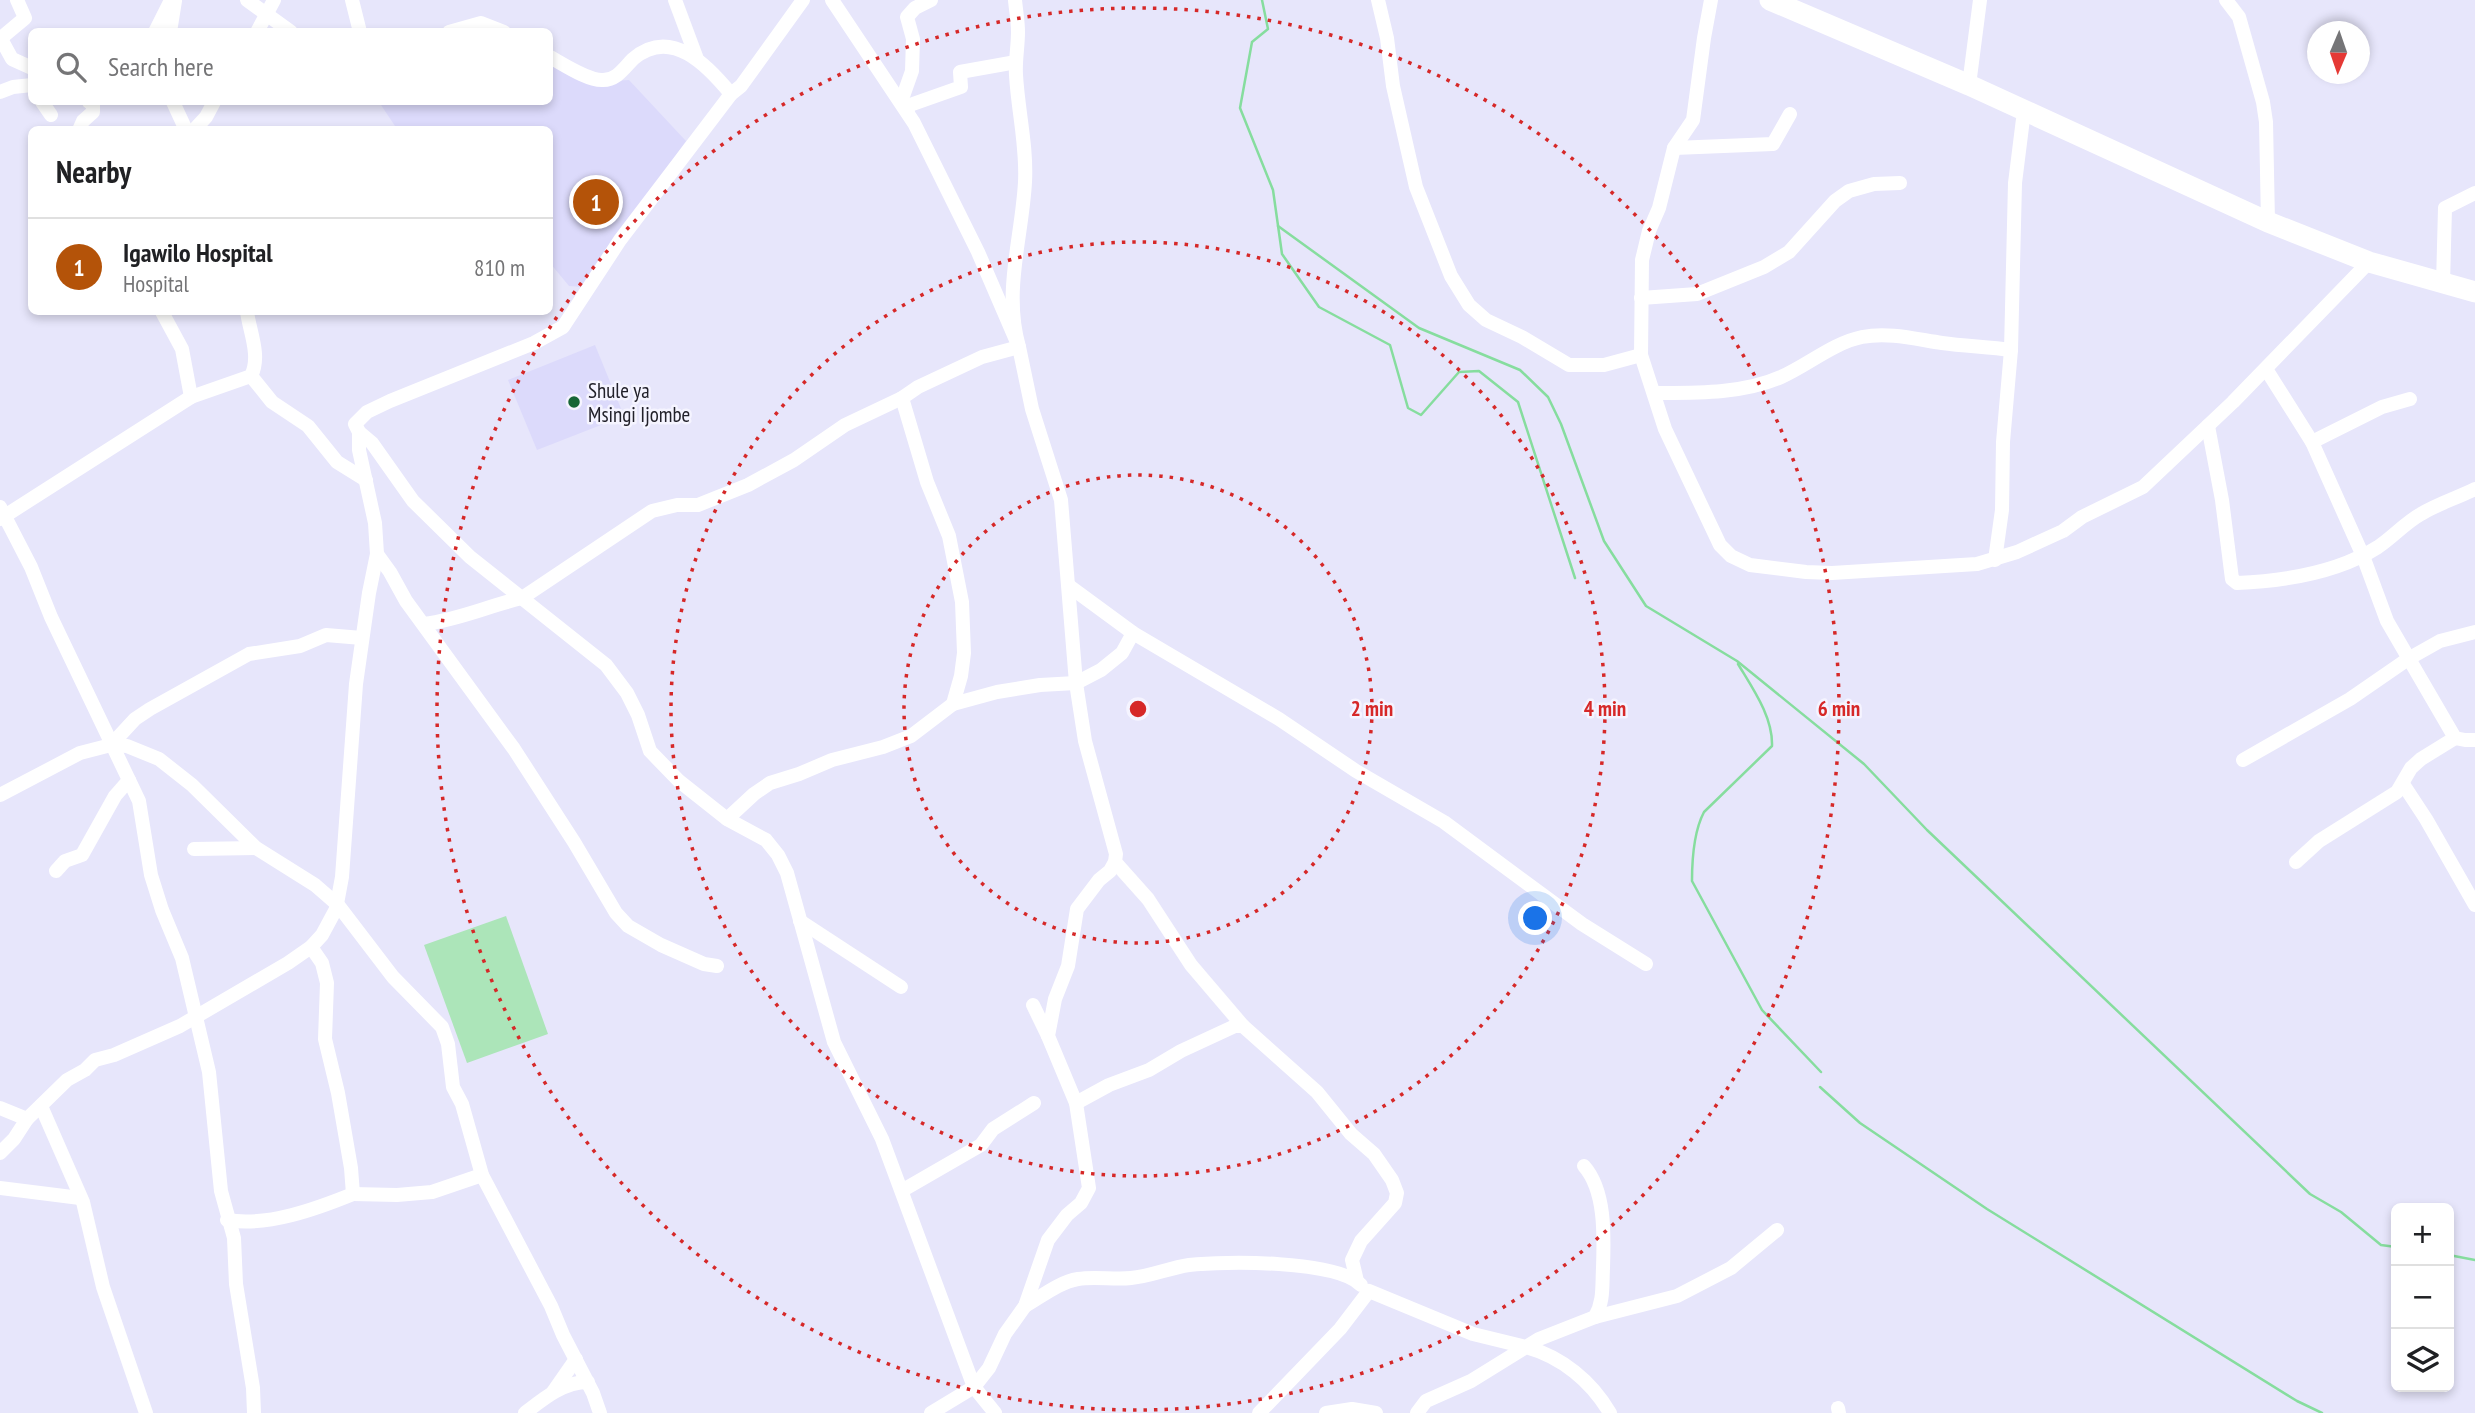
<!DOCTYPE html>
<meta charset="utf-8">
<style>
body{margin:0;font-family:"PT Sans Narrow",sans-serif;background:#f6f6f6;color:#202124}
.controls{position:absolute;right:21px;bottom:21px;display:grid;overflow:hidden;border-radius:10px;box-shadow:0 4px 10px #0003}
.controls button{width:63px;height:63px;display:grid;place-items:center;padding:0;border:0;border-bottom:2px solid #e0e0e0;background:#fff;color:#202124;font:35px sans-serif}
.compass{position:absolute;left:2307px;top:21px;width:63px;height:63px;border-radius:50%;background:#fff;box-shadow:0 4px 10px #0003;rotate:182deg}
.you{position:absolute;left:1536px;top:919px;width:24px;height:24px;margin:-18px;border:5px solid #fff;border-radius:50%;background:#1a73e8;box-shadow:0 0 0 10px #1a73e833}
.badge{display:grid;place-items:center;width:46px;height:46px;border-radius:50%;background:#b45309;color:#fff;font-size:23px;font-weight:700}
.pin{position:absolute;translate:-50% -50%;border:4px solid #fff;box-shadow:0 2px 7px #0006}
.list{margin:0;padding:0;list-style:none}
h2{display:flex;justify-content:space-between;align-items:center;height:91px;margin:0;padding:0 28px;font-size:30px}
h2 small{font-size:23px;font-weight:400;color:#757577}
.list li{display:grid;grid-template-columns:46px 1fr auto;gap:21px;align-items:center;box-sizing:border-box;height:98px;padding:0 28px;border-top:2px solid #e0e0e0}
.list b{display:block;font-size:26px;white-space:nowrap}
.list p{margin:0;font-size:23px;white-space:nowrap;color:#757577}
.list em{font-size:23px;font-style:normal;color:#757577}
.icon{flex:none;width:38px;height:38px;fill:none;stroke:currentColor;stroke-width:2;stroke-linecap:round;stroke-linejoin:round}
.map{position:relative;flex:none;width:2475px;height:1413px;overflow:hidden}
.search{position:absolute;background:#fff;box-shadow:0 4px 10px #0003;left:28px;top:28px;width:525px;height:77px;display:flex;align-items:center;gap:18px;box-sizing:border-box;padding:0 24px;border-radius:10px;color:#757577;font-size:26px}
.panel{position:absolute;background:#fff;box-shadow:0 4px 10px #0003;left:28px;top:126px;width:525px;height:189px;border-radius:10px}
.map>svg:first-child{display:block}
.built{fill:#dcdafb}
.green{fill:#ace5b9}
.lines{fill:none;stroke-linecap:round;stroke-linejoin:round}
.stream{stroke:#86dd9e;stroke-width:2.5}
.minor{stroke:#fff;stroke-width:14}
.highway{stroke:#fff;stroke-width:21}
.ring{fill:none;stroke:#d62828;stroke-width:3.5;stroke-dasharray:3.5 7}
.poi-dot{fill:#176636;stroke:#f5f4ff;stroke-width:2.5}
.labels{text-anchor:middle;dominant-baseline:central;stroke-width:5;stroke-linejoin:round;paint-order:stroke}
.poi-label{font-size:21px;fill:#22212a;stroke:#f5f4ff;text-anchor:start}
.centre{fill:#d62828;stroke:#f5f4ff;stroke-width:3.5}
.ring-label{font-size:21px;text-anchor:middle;font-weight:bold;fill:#d62828;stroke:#f5f4ff;stroke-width:5;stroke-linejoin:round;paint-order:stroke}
</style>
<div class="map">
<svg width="2475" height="1413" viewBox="0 0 2475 1413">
<rect width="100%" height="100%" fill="#e7e6fb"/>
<g class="built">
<path d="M550,58L596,82L629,80L686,141L583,287L569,286L550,263V130L397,129L379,102H550Z"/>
<path d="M595,345L624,416L537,450L508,380Z"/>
</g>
<path class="green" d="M506,916L548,1034L467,1063L424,945Z"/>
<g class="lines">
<g class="stream">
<path d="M1262,0L1268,29L1252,42L1240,108L1273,190L1282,254L1319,307L1390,345L1408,408L1421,415L1459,372L1479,371L1518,402L1575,578"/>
<path d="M1278,226L1419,328L1520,370L1548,397L1561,424L1604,541L1646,606L1737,661L1864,764L1927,830L2310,1194L2341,1212L2381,1245L2396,1247"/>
<path d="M1738,664C1753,689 1773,717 1772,746L1704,812C1694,831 1692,859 1692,881L1762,1010L1821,1072"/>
<path d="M1820,1087L1860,1123L1987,1209L2297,1401L2322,1413"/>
<path d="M2449,1255L2475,1260"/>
</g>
<g class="minor">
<path d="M247,0L291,32"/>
<path d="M352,0L360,32"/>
<path d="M675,0L697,59"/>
<path d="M803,0L741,86L731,94L620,240L563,327L534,343L390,401L367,412L355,424L359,432L372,443L413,501L470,557L606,665L627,693L638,715L650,751L679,781L727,819L766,840L778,855L787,873L834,1042L882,1139L974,1387L995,1413"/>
<path d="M832,0L914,123L978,252L1019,347L1032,409L1061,500L1076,683L1085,741L1116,854L1115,862L1110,871L1099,880L1077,909L1068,966L1055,999L1048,1036L1076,1103L1089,1188L1081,1203L1067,1215L1048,1240L1025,1306L1005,1334L989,1368L974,1387L931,1413"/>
<path d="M1378,0L1387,38L1393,86L1416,187L1451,276L1469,305L1486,320L1522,337L1569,365H1604L1641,355"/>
<path d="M1711,0L1704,38L1693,120L1674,148L1659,208L1649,231L1642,260L1641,355L1665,429L1720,545L1731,556L1750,565L1806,572L1832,573L1977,564L2017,552L2063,531L2082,517L2143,487L2233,402L2369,262"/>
<path d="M2226,0L2239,17L2263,102L2266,122L2268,222"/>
<path d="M155,32L171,0"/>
<path d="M170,32L175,1"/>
<path d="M257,32L274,0"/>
<path d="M449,32L481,23L504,32"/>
<path d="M0,37L12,59L32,68"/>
<path d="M1,38L25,18L17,0"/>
<path d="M550,57C563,64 588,81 603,80C617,80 624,68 633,59C671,26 708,66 731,94"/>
<path d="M1969,85L1980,0"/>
<path d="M0,92L13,87L32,85"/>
<path d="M42,102L51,115"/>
<path d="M173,102L186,130"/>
<path d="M901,102L912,71L913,39L907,17L915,8L931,0"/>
<path d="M907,111L910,105L961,87L960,72L1016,62"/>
<path d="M79,130L83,121L93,112V105L89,102"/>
<path d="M194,130L206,117L214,102"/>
<path d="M1674,148L1773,144L1790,114"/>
<path d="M2443,284L2445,208L2475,193"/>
<path d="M1641,298L1697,294L1764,267L1789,252L1835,201L1849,191L1874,184L1900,183"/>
<path d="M162,312L182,349L191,397"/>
<path d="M2266,369L2312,442L2363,556L2387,621L2455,738L2465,740H2475"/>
<path d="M251,376L272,402L308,426L337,462L366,480"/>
<path d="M1655,393C1696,393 1743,394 1781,377C1808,365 1833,343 1862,337C1889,332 1915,339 1942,343C1964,346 1988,347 2011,350"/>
<path d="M2208,426L2222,500L2232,579L2237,583C2285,581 2337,573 2378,547C2393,537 2405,523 2421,514C2437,504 2457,498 2475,489"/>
<path d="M2312,442L2382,407L2410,399"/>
<path d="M0,507L31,567L51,617L139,801L151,875L162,910L182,958L209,1072L221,1191L234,1238L236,1284L253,1388L254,1413"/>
<path d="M0,519L191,397L251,376C261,356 250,333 247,312"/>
<path d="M377,554L390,572L406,601L514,749L574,842L616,913L628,926L661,945L704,964L717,966"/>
<path d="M1995,560L2002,510L2003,442L2011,350L2015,183L2024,111"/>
<path d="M1069,586L1133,633L1279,719L1356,771L1444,822L1582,924L1646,964"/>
<path d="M424,624C458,620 488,606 522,598L652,511L677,505H698L748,485L794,460L845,425L902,398L918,387L982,357L1019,347C1003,291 1022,238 1025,182C1027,146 1018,111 1016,75C1015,61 1018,47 1018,32C1018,21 1016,11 1015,0"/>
<path d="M953,704L997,692L1040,685L1076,683L1101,670L1122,653L1133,633"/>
<path d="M111,745L135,719L150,709L249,654L300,646L326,635L362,638"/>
<path d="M2243,760L2350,699L2408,659L2440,641L2475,632"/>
<path d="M2403,784L2426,819L2475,905"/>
<path d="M0,795L80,753L111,745L127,746L159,759L192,785L256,848L315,885L338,905L393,977L442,1027L448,1044L453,1087L462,1104L482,1175L551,1306L563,1335L593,1393L600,1413"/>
<path d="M727,819L754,794L770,783L799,774L832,760L883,747L911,736L953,704L961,676L964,653L962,602L949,536L927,482L902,398"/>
<path d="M194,849L256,848"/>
<path d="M1115,862L1148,899L1191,965L1243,1026"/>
<path d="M2296,862L2319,841L2397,792L2411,768L2421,759L2455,738"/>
<path d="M56,871L65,861L82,855L115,796L129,780"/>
<path d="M800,921L901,987"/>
<path d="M1033,1005L1048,1036"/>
<path d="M1076,1103L1109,1085L1149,1070L1181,1051L1235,1026H1243L1317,1092L1351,1134L1374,1154L1392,1180L1397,1193L1395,1203L1361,1241L1352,1260L1357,1281"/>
<path d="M41,1106L83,1202L103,1287L146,1413"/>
<path d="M0,1108L27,1119"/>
<path d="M0,1153L14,1139L27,1119L67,1080L85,1070L95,1060L114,1055L180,1026L288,963L311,947L322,935L336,909L342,877L356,684L369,593L377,554L375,523L359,450V432"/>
<path d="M1584,1166C1606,1191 1604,1237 1603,1268C1602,1286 1604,1301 1595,1317"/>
<path d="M0,1188L80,1198"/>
<path d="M903,1190L981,1145L993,1129L1034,1103"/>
<path d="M353,1194L397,1195L432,1192L482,1175"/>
<path d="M227,1220C267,1227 316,1209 353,1194L351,1168L338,1093L325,1039L327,983L322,963L311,947"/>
<path d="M1025,1306C1041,1297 1059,1282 1078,1279C1095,1276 1114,1280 1131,1278C1151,1276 1169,1268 1189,1265C1225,1261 1336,1260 1361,1285"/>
<path d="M553,1392L576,1359"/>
<path d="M1838,1408L1839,1413"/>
<path d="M525,1413C543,1399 563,1382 588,1382"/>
<path d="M1259,1413L1340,1329L1369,1291L1473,1334L1526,1347L1539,1339L1595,1317L1677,1296L1731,1268L1777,1230"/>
<path d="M1326,1413L1352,1409L1376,1413"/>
<path d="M1417,1413L1426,1401L1471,1381L1526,1347C1562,1357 1591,1381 1610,1413"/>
</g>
<path class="highway" d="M1770,0L1969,85L2268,222L2369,262L2475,292"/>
</g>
<g class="ring">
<circle cx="1138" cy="709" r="234"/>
<circle cx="1138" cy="709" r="467"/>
<circle cx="1138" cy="709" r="701"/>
</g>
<circle class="poi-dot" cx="574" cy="402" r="7"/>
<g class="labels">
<g class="poi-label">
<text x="588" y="390">Shule ya<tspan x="588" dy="24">Msingi Ijombe</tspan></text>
</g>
</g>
<circle cx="1138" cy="709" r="10" class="centre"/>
<g class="ring-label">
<text x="1372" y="716">2 min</text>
<text x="1605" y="716">4 min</text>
<text x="1839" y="716">6 min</text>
</g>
</svg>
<div class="controls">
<button>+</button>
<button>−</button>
<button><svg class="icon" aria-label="layers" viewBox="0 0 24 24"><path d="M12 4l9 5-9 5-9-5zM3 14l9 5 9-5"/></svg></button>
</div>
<svg class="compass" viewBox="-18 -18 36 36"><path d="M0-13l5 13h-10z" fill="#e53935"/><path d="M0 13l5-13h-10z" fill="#757577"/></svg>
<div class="you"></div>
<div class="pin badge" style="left:596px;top:202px">1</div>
<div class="search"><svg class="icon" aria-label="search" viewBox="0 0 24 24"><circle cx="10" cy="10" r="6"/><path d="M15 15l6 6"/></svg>Search here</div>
<section class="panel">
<h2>Nearby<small></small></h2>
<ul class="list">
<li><span class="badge">1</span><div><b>Igawilo Hospital</b><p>Hospital</p></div><em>810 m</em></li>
</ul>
</section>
</div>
